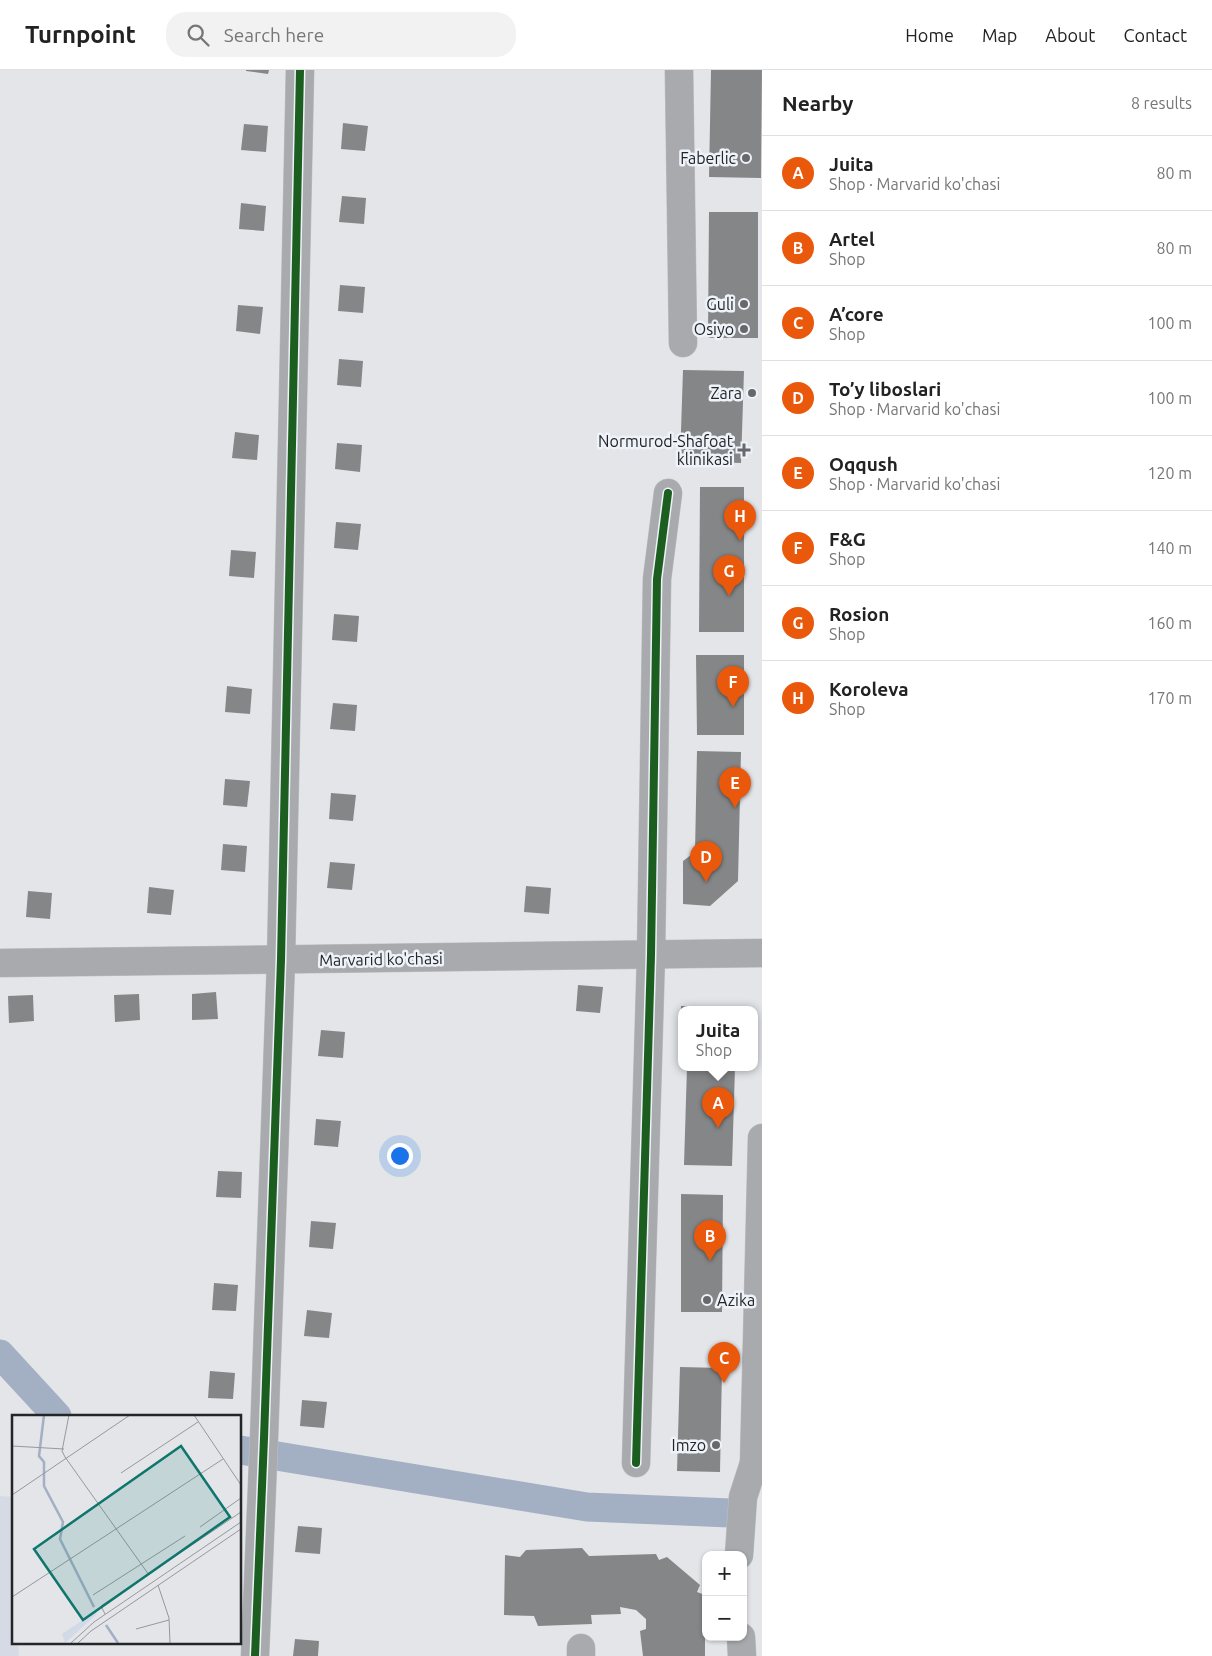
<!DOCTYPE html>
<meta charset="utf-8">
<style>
body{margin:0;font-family:Ubuntu,sans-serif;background:#f2f2f2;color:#222}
.controls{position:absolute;right:15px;bottom:15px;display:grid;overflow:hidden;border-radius:10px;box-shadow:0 1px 4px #0004}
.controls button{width:45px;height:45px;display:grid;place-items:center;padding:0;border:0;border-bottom:1px solid #e0e0e0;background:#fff;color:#222;font:25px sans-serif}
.you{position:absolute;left:399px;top:1085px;width:18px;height:18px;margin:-12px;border:4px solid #fff;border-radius:50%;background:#1a73e8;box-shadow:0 0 0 8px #1a73e833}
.badge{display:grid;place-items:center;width:32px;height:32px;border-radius:50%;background:#ea580c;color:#fff;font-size:16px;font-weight:700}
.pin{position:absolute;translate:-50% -41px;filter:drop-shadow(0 1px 2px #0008)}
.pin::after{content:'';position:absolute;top:26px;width:18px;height:15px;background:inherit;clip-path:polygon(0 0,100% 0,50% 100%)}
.popup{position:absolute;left:678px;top:936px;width:80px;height:65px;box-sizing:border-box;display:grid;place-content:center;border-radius:10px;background:#fff;filter:drop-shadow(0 1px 4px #0005);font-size:16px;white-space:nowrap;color:#767676}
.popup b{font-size:19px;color:#222}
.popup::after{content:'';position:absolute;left:50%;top:100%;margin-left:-10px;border:10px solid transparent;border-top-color:#fff}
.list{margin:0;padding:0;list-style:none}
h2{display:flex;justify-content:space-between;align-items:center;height:65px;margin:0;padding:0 20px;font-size:21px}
h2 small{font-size:16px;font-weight:400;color:#767676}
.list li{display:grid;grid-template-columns:32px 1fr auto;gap:15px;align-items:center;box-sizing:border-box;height:75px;padding:0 20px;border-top:1px solid #e0e0e0}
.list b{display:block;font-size:19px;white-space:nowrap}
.list p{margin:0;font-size:16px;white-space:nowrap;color:#767676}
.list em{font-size:16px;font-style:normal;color:#767676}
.icon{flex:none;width:28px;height:28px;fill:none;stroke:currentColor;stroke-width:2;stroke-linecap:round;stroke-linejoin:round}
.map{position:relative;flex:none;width:762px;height:1586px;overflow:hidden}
header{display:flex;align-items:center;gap:30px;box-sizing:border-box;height:70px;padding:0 25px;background:#fff;border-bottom:1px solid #e0e0e0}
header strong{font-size:24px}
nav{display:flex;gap:28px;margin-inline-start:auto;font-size:18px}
.search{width:350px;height:45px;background:#f2f2f2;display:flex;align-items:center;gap:12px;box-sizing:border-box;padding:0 18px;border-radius:20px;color:#767676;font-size:19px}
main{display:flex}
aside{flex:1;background:#fff}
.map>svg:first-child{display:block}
.built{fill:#d6dae4}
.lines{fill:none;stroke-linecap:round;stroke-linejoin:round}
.canal{stroke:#a3afc3;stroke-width:29}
.building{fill:#858687}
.minor-casing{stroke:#c1c2c5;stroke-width:29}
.minor{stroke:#a9aaad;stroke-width:28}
.cycleway-casing{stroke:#eef2f9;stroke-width:11}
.cycleway{stroke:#1b5e20;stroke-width:8}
.poi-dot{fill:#66686b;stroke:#eef2f9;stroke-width:2}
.labels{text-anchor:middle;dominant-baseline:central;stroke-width:5;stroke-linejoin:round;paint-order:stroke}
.poi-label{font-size:16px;fill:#232527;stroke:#eef2f9;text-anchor:end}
.street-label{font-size:16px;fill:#232527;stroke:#eef2f9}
.inset-river{fill:none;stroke:#a3afc3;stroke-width:2.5}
.inset-road{fill:none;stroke:#96989b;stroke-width:1}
.view{fill:#0f766e;fill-opacity:0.15;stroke:#0f766e;stroke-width:2.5}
.inset-edge{fill:none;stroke:#232527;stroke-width:2.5}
</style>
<header>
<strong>Turnpoint</strong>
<div class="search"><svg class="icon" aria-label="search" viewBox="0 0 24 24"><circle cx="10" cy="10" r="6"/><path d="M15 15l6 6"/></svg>Search here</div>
<nav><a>Home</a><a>Map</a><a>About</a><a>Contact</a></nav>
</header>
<main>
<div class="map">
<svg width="762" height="1586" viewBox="0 0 762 1586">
<rect width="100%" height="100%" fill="#e3e5e9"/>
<path class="built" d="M0,1426L14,1427V1572H18L19,1586H0Z"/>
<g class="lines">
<g class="canal">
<path d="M0,1284L57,1346"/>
<path d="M240,1380L587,1437L730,1443"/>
</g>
</g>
<g class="building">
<path d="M246,0H269L268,4L246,1Z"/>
<path d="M711,0H762L761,108L709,107Z"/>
<path d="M343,53L368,56L365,81L341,79Z"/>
<path d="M244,54L268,56L266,82L241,80Z"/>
<path d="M342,126L366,128L364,154L339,152Z"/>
<path d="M241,133L266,136L264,161L239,159Z"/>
<path d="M709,142H758V268H708Z"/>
<path d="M340,215L365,217L363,243L338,241Z"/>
<path d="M238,235L263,237L260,264L236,261Z"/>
<path d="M339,289L363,291L361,317L337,315Z"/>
<path d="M683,300L744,301L741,393L680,391Z"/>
<path d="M235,362L259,365L257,390L232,388Z"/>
<path d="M337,373L362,375L360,402L335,399Z"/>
<path d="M700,417H744V562H699Z"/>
<path d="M336,452L361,454L358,480L334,478Z"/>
<path d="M231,480L256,482L254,508L229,506Z"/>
<path d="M334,544L359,546L357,572L332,570Z"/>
<path d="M696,585H744V665H697Z"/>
<path d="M227,616L252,619L250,644L225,642Z"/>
<path d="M333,633L357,635L355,661L330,659Z"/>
<path d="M697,681L741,682L738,811L710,836L683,834V791L695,782Z"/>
<path d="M225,709L250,711L247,737L223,735Z"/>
<path d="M331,723L356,725L353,751L329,749Z"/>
<path d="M223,774L247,776L245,802L221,800Z"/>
<path d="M330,792L355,794L352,820L327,818Z"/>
<path d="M526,816L551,818L549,844L524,842Z"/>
<path d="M149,817L174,820L171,845L147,843Z"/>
<path d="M28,821L52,823L50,849L26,847Z"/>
<path d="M578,915L603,917L600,943L576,941Z"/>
<path d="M216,922L218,949L192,950V924Z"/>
<path d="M139,924L140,950L115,952L114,925Z"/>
<path d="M33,925L34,951L9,953L8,926Z"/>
<path d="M681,936H710L714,939H681Z"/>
<path d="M321,960L345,962L343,988L318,986Z"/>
<path d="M687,997H735L732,1096L684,1095Z"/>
<path d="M316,1049L341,1051L338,1077L314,1075Z"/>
<path d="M218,1101L242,1102L241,1128L216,1127Z"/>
<path d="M681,1124L723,1125L722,1242H681Z"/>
<path d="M311,1151L336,1153L333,1179L309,1177Z"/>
<path d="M214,1213L238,1215L236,1241L212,1240Z"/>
<path d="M307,1240L332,1243L329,1268L304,1266Z"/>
<path d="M680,1297L722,1298L720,1402L677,1401Z"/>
<path d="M210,1301L235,1303L233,1329L208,1328Z"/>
<path d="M302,1330L327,1332L324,1358L300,1356Z"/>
<path d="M298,1456L322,1458L320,1484L295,1482Z"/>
<path d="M582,1478L589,1486L656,1484L659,1490L667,1487L700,1515L697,1522L705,1525V1586H643L640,1561L646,1559V1549L636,1540L620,1537L621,1544L591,1545L592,1554L538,1556L534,1546L504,1545L505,1485L520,1487L526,1480Z"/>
<path d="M295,1569L319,1571L318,1586H293Z"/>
</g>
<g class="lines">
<defs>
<g id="minor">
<path d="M679,0L683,273"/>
<path d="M0,893L762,883"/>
<path d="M762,1068L754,1393L762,1394"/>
<path d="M636,1393L651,885L657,509L668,423"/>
<path d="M739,1485L743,1427L754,1393"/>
<path d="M741,1567L742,1586"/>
<path d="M581,1578V1586"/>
<path d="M255,1586L264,1368L281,890L300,0"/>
</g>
</defs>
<use href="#minor" class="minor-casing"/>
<use href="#minor" class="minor"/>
<defs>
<g id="cycleway">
<path d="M636,1393L651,885L657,509L668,423"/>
<path d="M255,1586L264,1368L281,890L300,0"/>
</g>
</defs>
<use href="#cycleway" class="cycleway-casing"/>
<use href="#cycleway" class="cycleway"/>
</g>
<g class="poi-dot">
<circle cx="746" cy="88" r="5"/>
<circle cx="744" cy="234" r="5"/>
<circle cx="744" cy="259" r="5"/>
<circle cx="752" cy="323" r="5"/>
<path d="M741.5 372.5h5v5h5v5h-5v5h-5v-5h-5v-5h5z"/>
<circle cx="707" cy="1230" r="5"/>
<circle cx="716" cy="1375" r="5"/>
</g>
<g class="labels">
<g class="poi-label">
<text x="736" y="88">Faberlic</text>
<text x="734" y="234">Guli</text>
<text x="734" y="259">Osiyo</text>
<text x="742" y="323">Zara</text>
<text x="733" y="371">Normurod-Shafoat<tspan x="733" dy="18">klinikasi</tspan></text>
<text x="717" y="1230" text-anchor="start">Azika</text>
<text x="706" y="1375">Imzo</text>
</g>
<g class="street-label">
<text transform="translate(381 889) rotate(-1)">Marvarid ko'chasi</text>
</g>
</g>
<g transform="translate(12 1345)">
<rect width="229" height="229" fill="#e3e5e9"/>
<path d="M84,196L85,199L53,228L50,219Z" fill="#d2dae7"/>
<path class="inset-river" d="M32,0L27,41L32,47V71L51,107L48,124L82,192M94,210L106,228"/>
<path class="inset-road" d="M57,0L50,36L53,42L137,160M182,0L229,70M0,31L52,34M109,58L186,7M0,80L118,0M188,112L229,83M146,170L157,203L158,228M81,180L173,121M0,182L211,44M93,199L89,191L229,97M124,214L157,205M59,228L82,207L229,107M66,228L79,216L229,114"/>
<path class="view" d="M169,31L218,102L71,205L22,134Z"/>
<rect width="229" height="229" class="inset-edge"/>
</g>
</svg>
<div class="controls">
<button>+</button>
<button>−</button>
</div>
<div class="you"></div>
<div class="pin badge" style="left:718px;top:1058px">A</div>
<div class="popup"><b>Juita</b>Shop</div>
<div class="pin badge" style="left:710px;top:1191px">B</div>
<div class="pin badge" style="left:724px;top:1313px">C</div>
<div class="pin badge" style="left:706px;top:812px">D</div>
<div class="pin badge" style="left:735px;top:738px">E</div>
<div class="pin badge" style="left:733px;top:637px">F</div>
<div class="pin badge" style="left:729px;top:526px">G</div>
<div class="pin badge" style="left:740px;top:471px">H</div>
</div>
<aside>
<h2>Nearby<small>8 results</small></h2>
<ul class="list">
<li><span class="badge">A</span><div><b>Juita</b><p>Shop · Marvarid ko'chasi</p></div><em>80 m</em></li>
<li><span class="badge">B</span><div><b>Artel</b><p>Shop</p></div><em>80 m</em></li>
<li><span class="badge">C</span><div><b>A’core</b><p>Shop</p></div><em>100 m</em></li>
<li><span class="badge">D</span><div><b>To’y liboslari</b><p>Shop · Marvarid ko'chasi</p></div><em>100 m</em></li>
<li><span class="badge">E</span><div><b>Oqqush</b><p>Shop · Marvarid ko'chasi</p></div><em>120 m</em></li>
<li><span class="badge">F</span><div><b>F&amp;G</b><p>Shop</p></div><em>140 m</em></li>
<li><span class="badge">G</span><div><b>Rosion</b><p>Shop</p></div><em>160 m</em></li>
<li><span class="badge">H</span><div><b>Koroleva</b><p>Shop</p></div><em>170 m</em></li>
</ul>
</aside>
</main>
